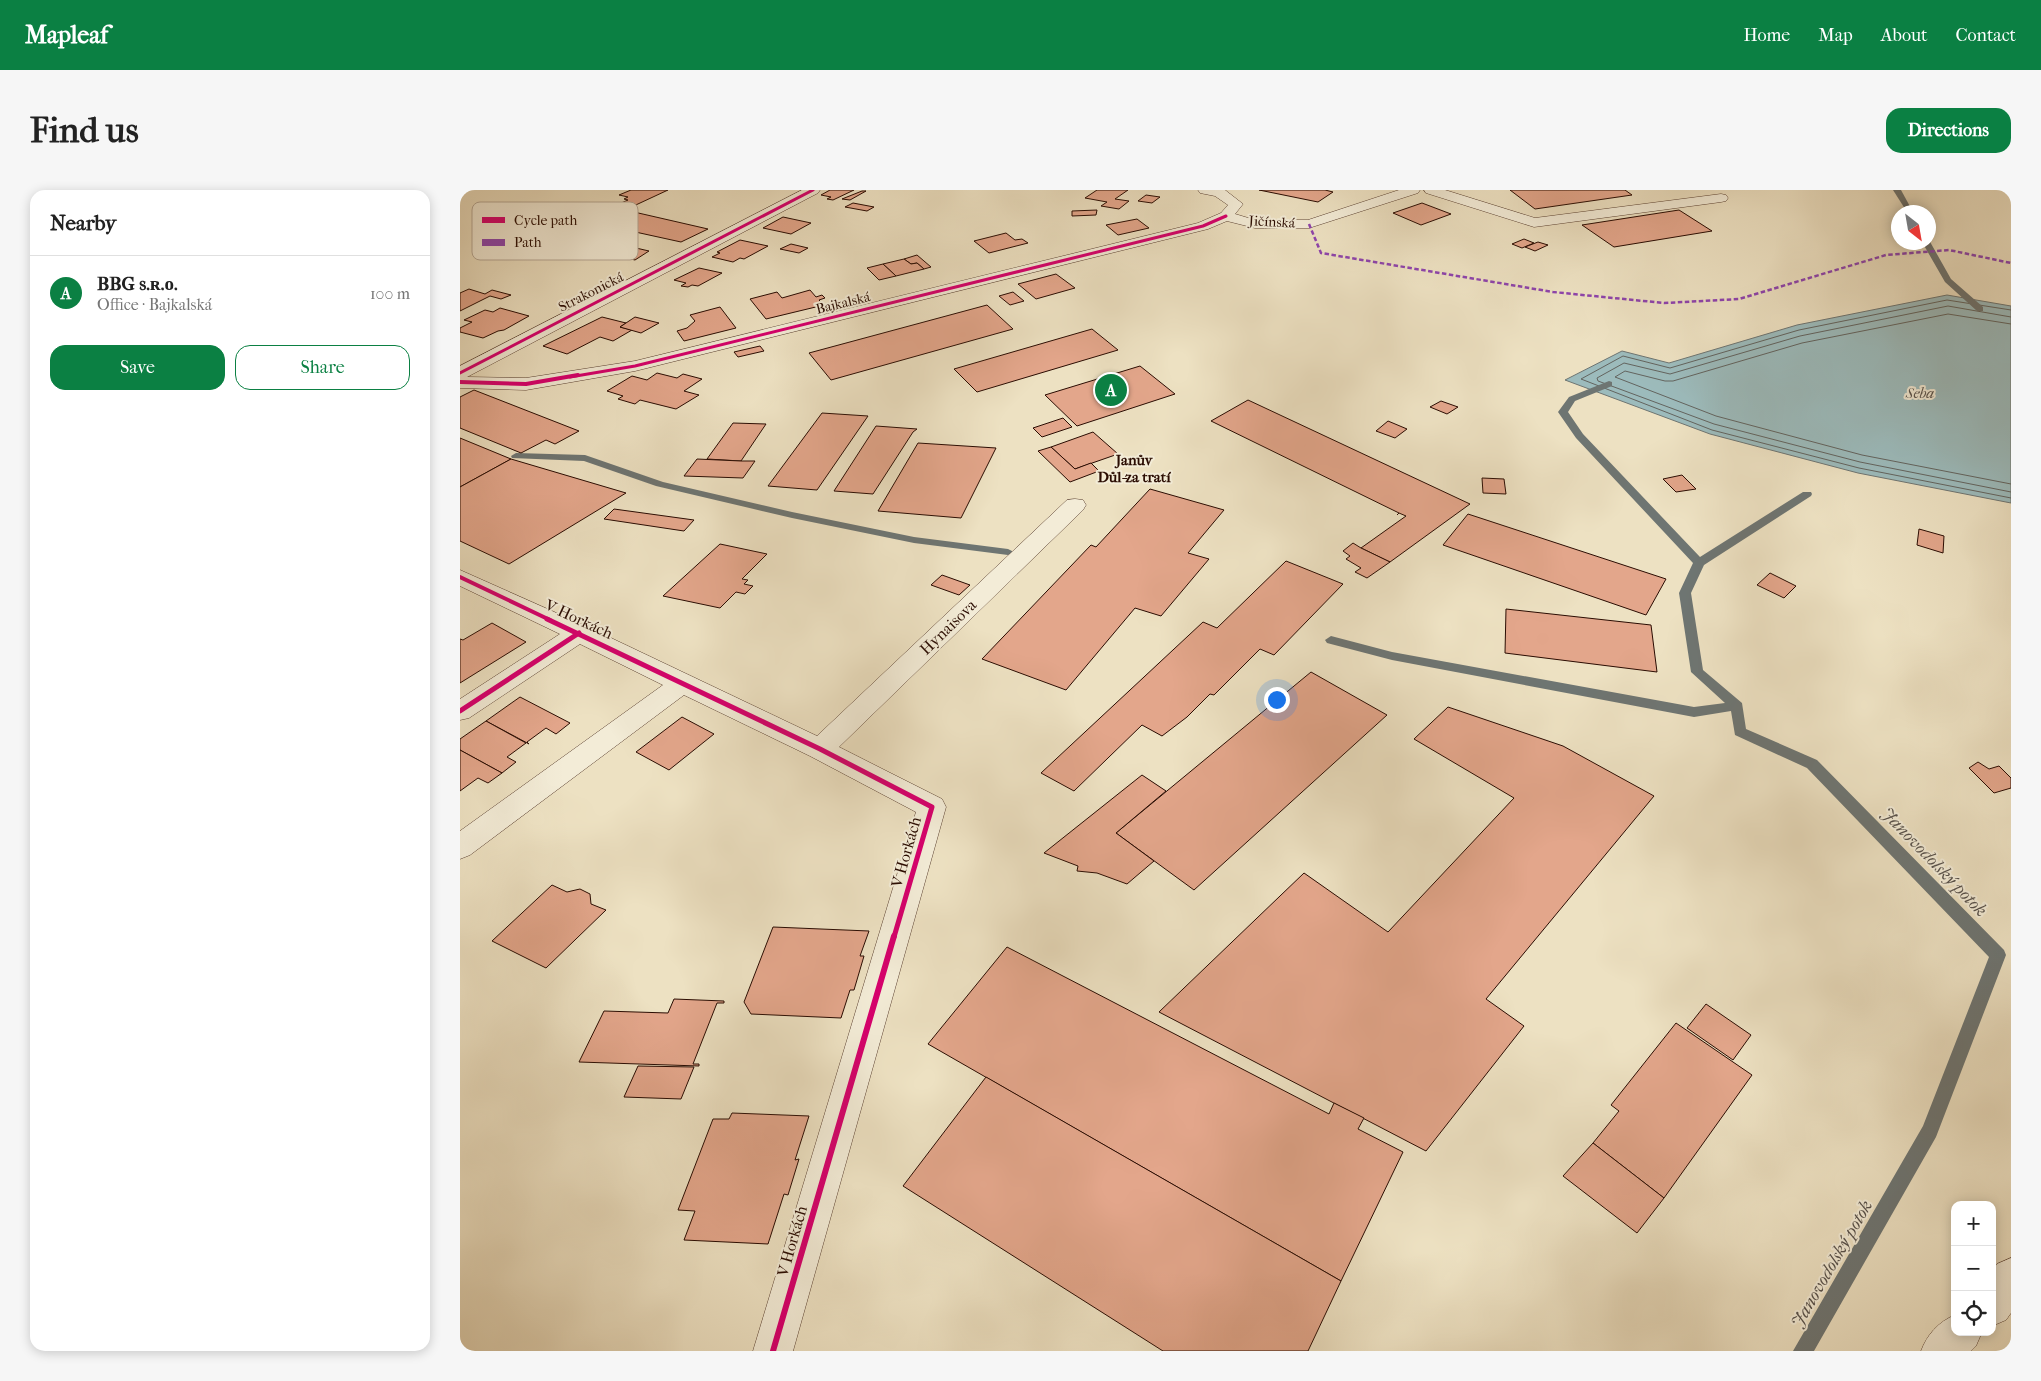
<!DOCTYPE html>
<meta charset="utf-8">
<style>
body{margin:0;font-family:"IM FELL French Canon",serif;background:#f6f6f6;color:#222}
.controls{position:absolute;right:15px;bottom:15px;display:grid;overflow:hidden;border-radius:10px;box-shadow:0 2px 12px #0003}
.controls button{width:45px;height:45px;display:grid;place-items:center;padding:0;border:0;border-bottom:1px solid #e0e0e0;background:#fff;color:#222;font:25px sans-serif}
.compass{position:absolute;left:1431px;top:15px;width:45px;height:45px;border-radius:50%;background:#fff;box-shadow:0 2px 12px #0003;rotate:149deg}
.you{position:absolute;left:816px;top:509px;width:18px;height:18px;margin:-12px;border:4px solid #fff;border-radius:50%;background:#1a73e8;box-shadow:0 0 0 8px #1a73e833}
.badge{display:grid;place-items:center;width:32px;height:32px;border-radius:50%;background:#0b8043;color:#fff;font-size:16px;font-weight:700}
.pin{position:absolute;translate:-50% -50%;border:2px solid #fff;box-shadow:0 1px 5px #0006}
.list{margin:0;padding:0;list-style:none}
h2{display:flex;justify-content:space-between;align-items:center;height:65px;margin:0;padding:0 20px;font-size:21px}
h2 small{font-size:16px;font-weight:400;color:#767676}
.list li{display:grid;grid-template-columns:32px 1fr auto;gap:15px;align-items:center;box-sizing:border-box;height:75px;padding:0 20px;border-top:1px solid #e0e0e0}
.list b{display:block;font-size:19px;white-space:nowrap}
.list p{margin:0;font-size:16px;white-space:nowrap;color:#767676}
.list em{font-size:16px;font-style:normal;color:#767676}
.actions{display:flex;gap:10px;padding:15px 20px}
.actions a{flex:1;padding:11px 0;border:1px solid #0b8043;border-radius:15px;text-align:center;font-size:18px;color:#0b8043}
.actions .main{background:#0b8043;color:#fff}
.icon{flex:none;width:28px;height:28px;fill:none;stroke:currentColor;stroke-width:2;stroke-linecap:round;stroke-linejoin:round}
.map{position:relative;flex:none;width:1551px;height:1161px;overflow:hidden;border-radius:15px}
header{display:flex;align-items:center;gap:30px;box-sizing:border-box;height:70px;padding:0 25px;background:#0b8043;color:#fff}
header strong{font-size:24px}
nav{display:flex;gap:28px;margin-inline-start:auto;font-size:18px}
.intro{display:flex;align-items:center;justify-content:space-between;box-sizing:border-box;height:120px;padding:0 30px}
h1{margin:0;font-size:35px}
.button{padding:12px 22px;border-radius:15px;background:#0b8043;color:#fff;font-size:18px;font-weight:700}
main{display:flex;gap:30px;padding:0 30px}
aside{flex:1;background:#fff;border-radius:15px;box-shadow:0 2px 12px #0003}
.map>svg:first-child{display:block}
.water{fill:#9cbbbc;stroke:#6e7572}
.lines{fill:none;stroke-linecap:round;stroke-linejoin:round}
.shore{stroke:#63645f;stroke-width:1}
.stream{fill:#6e7572;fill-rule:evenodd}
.building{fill:#e3a68b;stroke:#2a0c02}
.minor-casing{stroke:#5b4132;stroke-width:1}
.minor{fill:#f3ecd7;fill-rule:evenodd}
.quiet{stroke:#8e44ad;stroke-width:2.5;stroke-dasharray:4.5 2.5;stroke-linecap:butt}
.cycleway-far3-casing{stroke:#f3ecd7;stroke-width:5}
.cycleway-far2-casing{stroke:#f3ecd7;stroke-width:6}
.cycleway-far1-casing{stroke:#f3ecd7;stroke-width:8}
.cycleway-casing{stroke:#f3ecd7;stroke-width:9}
.cycleway-far3{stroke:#d6006c;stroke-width:3}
.cycleway-far2{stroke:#d6006c;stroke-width:4}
.cycleway-far1{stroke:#d6006c;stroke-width:5}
.cycleway{stroke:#d6006c;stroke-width:6}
.labels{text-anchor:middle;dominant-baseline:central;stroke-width:4;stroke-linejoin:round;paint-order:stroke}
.far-street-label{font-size:14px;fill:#2a0c02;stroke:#f3ecd7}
.far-water-label{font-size:15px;font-style:italic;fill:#58524c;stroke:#f3ecd7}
.far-neighbourhood-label{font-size:15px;font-weight:bold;fill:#2a0c02;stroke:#f3ecd7}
.street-label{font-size:16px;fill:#2a0c02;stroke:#f3ecd7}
.water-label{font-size:18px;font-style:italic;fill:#58524c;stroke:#f3ecd7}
.key{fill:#f3ecd7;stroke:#b7a997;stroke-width:1}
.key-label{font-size:14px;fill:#2a0c02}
</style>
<header>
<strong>Mapleaf</strong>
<nav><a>Home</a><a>Map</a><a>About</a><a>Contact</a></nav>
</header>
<div class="intro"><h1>Find us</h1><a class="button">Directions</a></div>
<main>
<aside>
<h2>Nearby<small></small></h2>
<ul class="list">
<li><span class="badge">A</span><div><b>BBG s.ʀ.ᴏ.</b><p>Office · Bajkalská</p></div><em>100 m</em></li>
</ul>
<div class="actions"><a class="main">Save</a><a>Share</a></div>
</aside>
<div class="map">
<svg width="1551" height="1161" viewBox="0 0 1551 1161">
<rect width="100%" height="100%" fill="#ede1c2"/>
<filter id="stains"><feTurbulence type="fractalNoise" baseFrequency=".004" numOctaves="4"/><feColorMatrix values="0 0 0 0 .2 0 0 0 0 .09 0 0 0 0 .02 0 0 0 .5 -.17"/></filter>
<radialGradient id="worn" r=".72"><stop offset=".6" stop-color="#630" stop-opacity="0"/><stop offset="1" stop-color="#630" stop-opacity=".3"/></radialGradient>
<path class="water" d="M1487,105L1551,116V313L1398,283L1250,244L1105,190L1162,161L1209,173L1337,135Z"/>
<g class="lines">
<g class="shore">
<path d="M1551,120L1487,110L1339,140L1210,178L1163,166L1121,189L1252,240L1399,278L1551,308"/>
<path d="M1551,127L1488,116L1340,146L1210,184L1164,173L1137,188L1138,191L1254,234L1400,272L1551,302"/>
<path d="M1551,134L1488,124L1342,153L1213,191H1205L1165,181L1155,187L1256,226L1402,265L1551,294"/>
</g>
<g class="stream">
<path d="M1433,0H1441L1453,22H1447Z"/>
<path d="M1469,50L1491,89L1523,117V121H1517L1485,92L1462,52H1468Z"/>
<path d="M1149,191L1152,192V196L1115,211L1108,222L1123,244L1240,367L1343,302H1351L1352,304L1351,306L1244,375L1231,403L1243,480L1282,513L1286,539L1357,570L1544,760L1546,765L1476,947L1354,1161H1333L1463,936L1529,767L1347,578L1275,545L1271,521L1234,527L932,470L867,453L865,450L871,446L932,462L1234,517L1265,513L1231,482L1219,403L1233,373L1116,248L1098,222L1109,207Z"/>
<path d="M56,263L125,265L203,292L332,322L454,347L548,359L554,362L548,365L454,353L332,328L196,296L124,271L52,268L51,266Z"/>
</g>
</g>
<g class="building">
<path d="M171,0H208L165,20L152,17L168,10L164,9L168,7L159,5Z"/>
<path d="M370,0H394L373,10L367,9L371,7L361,5Z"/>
<path d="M637,0H668L655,9L669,11L659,19L641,16L647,12L625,8Z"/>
<path d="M799,0H865L873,2L858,12Z"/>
<path d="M1050,0H1165L1172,5L1075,19Z"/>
<path d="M402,1H406L390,10L382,9Z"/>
<path d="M686,5L700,7L692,13L678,11Z"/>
<path d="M393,13L414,17L407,21L385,17Z"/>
<path d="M962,13L991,24L961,35L933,23Z"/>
<path d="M637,20L636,25L612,26V21Z"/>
<path d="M1219,20L1252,41L1154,57L1122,35Z"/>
<path d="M174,22L248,39L221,52L148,36Z"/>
<path d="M323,27L351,33L331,44L303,38Z"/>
<path d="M677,29L689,38L658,45L646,35Z"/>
<path d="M546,43L555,50L562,49L568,53L529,63L514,51Z"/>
<path d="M1064,49L1074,53L1062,58L1052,54Z"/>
<path d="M280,50L308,56L284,69L280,68L273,72L252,67L260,63L257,62Z"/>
<path d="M1078,52L1088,55L1075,61L1065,57Z"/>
<path d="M331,54L348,58L339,63L320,59Z"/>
<path d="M176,58L189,61L175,70L158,66Z"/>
<path d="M457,65L471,77L464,79L457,73L451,74L444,69Z"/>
<path d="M444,69L451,74L457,73L464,79L436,86L423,74Z"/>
<path d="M423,74L436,86L419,90L407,78Z"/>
<path d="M239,78L262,83L238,96L232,95L228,97L221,96L226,93L214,90Z"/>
<path d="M596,84L615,98L576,109L558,94Z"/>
<path d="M9,99L25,104L32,100L51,105L41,109L30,106L0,121V103Z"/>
<path d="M350,100L356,107L362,105L365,108L359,110L364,115L306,129L290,109L317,102L322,108Z"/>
<path d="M553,102L564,111L550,115L539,106Z"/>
<path d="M527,115L553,139L371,190L349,163Z"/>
<path d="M260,117L276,138L224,151L217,141L227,138L235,131L230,125Z"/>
<path d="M40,118L69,126L44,140L38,141L23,148L0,142V138L12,132L4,130L25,120L33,122Z"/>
<path d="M142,127L166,133L160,137L172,140L153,151L140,147L107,164L83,156Z"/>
<path d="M175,127L199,133L181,143L160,137Z"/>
<path d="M632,139L658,160L517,202L494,179Z"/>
<path d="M300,156L304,161L278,167L274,162Z"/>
<path d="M680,176L715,204L617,236L585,205Z"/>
<path d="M197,183L217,188L223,184L242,189L224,201L239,205L216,219L180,210L175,214L158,209L163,206L147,201L172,186L187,190Z"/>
<path d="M14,200L119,241L95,254L86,250L61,263L0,238V207Z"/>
<path d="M788,210L1010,314L930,372L901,358L946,326L939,323L937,325L939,323L751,231Z"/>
<path d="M981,211L998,217L987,224L970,217Z"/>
<path d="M362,223L408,226L357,300L308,296Z"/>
<path d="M603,228L612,237L582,247L573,238Z"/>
<path d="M928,231L947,239L935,248L916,241Z"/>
<path d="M273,233L306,234L281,271L247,269Z"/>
<path d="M416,236L457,239L453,242L413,304L374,301Z"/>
<path d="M633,242L658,264L615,279L591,257Z"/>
<path d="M0,248L51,269L0,297Z"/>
<path d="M458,253L536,258L501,328L418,321Z"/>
<path d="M591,257L615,279L631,273L639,281L610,292L578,261Z"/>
<path d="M51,269L166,303L49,374L0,351V297Z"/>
<path d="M237,269L281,271H295L283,288L224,286Z"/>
<path d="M1222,285L1236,299L1216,302L1203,289Z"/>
<path d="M1022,288L1044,289L1046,304L1023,303Z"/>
<path d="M690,299L764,320L728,363L749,369L701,426L675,418L606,500L522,469L631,355L636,357Z"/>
<path d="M154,319L234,330L224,341L144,329Z"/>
<path d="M1008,324L1206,389L1186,425L983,355Z"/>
<path d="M1459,339L1484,346L1483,363L1457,355Z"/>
<path d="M893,353L901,358L930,372L907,388L895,382L901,378L886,369L890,366L883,361Z"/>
<path d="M260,354L307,364L282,389L288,390L284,394L293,396L285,404L276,402L260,418L203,406Z"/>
<path d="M826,371L883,394L814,465L800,459L754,505L750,504L727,527L702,546L682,535L614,601L581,583L743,432L757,438Z"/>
<path d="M1310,383L1336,396L1324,408L1297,395Z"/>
<path d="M482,385L510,395L499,405L471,395Z"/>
<path d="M1046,419L1191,435L1197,482L1045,463Z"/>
<path d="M32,433L66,452L0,493V449L3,450Z"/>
<path d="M851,482L927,525L734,700L656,643Z"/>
<path d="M60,507L110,533L96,544L86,538L67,552L69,554L26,531Z"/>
<path d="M988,517L1103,556L1194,606L1026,809L1064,836L966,961L699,822L844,683L928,742L1054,608L954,549Z"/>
<path d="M222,527L254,544L209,580L176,562Z"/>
<path d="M26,531L66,553L47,567L56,572L42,583L0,560V549Z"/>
<path d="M0,560L42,583L28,593L18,588L0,601Z"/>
<path d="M1518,572L1529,579L1539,576L1551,588V598L1534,603L1509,578Z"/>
<path d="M682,585L706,601L656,643L694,671L667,694L637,683L617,681L618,676L584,663Z"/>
<path d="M92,695L107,702L120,699L130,704L131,714L146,720L86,778L32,751Z"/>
<path d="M313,737L409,741L400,766H404L394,800H390L381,828L291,824L284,812Z"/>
<path d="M547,757L869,924L874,913L904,928L898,939L943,962L881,1091L468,854Z"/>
<path d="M214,809L264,811V813H257L233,874H239V876L119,872L144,821L208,823Z"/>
<path d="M1246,814L1291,845L1273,870L1227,838Z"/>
<path d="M1216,833L1292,885L1204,1008L1133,953L1159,921L1151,915Z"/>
<path d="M178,876L234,877L221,909L164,907Z"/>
<path d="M526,887L881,1091L848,1161H703L443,996Z"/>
<path d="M272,923L349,926L335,970L339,969L328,1005L324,1004L308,1054L224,1050L235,1021L218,1020L253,929H269Z"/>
<path d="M1133,953L1204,1008L1177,1043L1103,986Z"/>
</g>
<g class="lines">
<defs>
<g id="minor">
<path d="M342,0H360L358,3L7,187L66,188L175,171L738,33L761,23L768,15L755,6L740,3L738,0H765L783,14L775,24L795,30H848L939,0H960L958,3L849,38H795L767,31L748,39L175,181L66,200L0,198V176Z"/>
<path d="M964,0H985L1075,28L1261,4L1266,5L1268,8L1266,11L1261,12L1074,37L966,3Z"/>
<path d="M615,309L623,310L626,315L623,320L379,557L482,609L486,617L333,1161H293L456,622L350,566L224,505L10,665L0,669V641L203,495L120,454L9,528L0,530V509L100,444L0,396V380L128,437L357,546L607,310Z"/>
<path d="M1551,1068V1123L1546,1130L1532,1136V1081L1537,1074Z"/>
<path d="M1495,1125V1142H1522L1516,1156L1511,1161H1461C1467,1145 1478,1132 1495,1125Z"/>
</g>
</defs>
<use href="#minor" class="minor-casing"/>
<use href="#minor" class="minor"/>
<path class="quiet" d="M849,34L861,63L1093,102L1204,113L1279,109L1426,65L1489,60L1551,73"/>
<defs>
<g id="cycleway-far3">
<path d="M0,183L353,0"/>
<path d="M110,187L175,176L743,36L766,26"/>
</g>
<g id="cycleway-far2">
<path d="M0,192L66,194L118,185"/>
<path d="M0,387L90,430"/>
</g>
<g id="cycleway-far1">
<path d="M87,429L360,559L472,617L434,747"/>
<path d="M0,521L119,443"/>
</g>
<path id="cycleway" d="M313,1161L434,746"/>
</defs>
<use href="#cycleway-far3" class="cycleway-far3-casing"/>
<use href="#cycleway-far2" class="cycleway-far2-casing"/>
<use href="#cycleway-far1" class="cycleway-far1-casing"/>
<use href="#cycleway" class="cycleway-casing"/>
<use href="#cycleway-far3" class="cycleway-far3"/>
<use href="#cycleway-far2" class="cycleway-far2"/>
<use href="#cycleway-far1" class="cycleway-far1"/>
<use href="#cycleway" class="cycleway"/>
</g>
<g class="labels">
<g class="far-street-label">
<text transform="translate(812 32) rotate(3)">Jičínská</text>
<text transform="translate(131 102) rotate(-27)">Strakonická</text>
<text transform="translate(383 113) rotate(-14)">Bajkalská</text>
</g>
<g class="far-water-label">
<text x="1460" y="203">Seba</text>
</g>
<g class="far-neighbourhood-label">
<text x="674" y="270">Janův<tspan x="674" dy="17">Důl-za tratí</tspan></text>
</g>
<g class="street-label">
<text transform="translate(119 429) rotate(25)">V Horkách</text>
<text transform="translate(488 437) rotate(-44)">Hynaisova</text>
<text transform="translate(446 662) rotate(-74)">V Horkách</text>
<text transform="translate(332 1051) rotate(-74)">V Horkách</text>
</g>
<g class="water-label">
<text transform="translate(1474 672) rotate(46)">Janovodolský potok</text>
<text transform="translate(1372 1074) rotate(-60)">Janovodolský potok</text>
</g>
</g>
<rect x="12" y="12" width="166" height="58" rx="8" class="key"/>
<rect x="22" y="27" width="23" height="6" fill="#d6006c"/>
<rect x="22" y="49" width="23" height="7" fill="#8e44ad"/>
<g class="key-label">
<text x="54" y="35">Cycle path</text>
<text x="54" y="57">Path</text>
</g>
<rect width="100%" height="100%" filter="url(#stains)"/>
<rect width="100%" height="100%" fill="url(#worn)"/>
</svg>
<div class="controls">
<button>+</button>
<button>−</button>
<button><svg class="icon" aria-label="locate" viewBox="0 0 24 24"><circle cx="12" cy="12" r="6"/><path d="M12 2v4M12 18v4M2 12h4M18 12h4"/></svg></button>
</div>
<svg class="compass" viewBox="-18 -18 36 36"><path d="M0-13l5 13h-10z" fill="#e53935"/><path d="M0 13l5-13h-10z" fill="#767676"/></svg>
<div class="you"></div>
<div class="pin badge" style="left:651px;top:200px">A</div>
</div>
</main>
